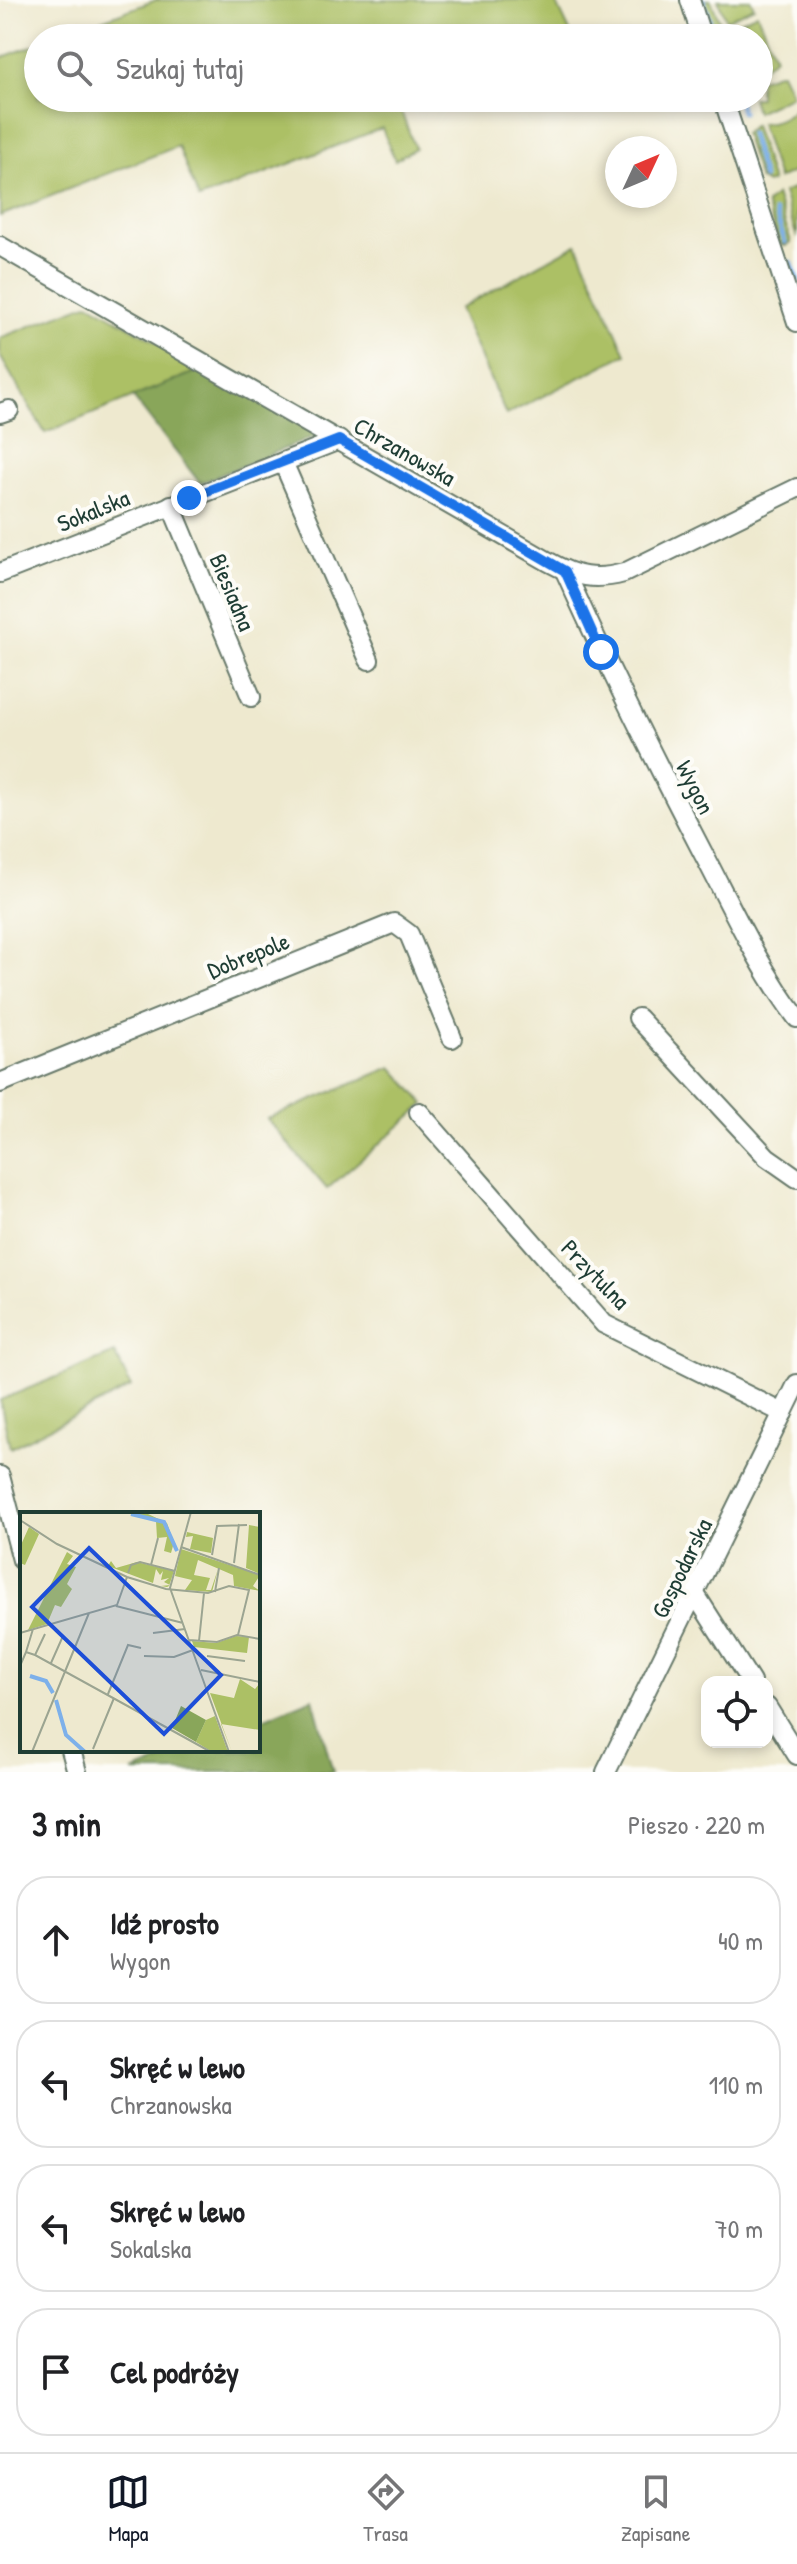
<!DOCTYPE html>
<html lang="pl">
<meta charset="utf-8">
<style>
body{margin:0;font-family:"Patrick Hand",sans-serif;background:#f6f6f6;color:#202124}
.controls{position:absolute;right:24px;bottom:24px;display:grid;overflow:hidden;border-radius:16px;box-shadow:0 4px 12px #0003}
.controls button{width:72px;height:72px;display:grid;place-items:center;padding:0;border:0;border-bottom:2px solid #e0e0e0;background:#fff;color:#202124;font:40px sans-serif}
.compass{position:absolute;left:605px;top:136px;width:72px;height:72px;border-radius:50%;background:#fff;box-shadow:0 4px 12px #0003;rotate:46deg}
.stop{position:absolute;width:24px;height:24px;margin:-18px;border:6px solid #1a73e8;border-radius:50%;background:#fff}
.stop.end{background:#1a73e8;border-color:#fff;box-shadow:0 2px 8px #0008}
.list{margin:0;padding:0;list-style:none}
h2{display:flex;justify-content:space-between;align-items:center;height:104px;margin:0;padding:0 32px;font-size:34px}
h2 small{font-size:26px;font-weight:400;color:#757577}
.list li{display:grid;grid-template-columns:52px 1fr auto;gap:24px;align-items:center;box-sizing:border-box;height:128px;margin:0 16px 16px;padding:0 16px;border:2px solid #e0e0e0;border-radius:32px}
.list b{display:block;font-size:30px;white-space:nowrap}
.list p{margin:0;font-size:26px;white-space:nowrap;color:#757577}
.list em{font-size:26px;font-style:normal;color:#757577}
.icon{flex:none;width:44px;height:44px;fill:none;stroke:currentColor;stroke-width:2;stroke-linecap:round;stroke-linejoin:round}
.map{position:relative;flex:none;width:797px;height:1772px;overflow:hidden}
.search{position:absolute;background:#fff;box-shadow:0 4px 12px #0003;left:24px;right:24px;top:24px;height:88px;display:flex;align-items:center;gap:20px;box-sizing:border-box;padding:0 28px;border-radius:44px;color:#757577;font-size:30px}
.sheet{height:680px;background:#fff}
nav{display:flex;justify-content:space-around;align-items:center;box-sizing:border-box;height:112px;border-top:2px solid #e0e0e0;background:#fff;font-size:22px;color:#757577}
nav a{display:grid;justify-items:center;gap:4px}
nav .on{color:#111827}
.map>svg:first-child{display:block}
.green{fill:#acc065;stroke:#667e4c;stroke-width:2}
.forest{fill:#89a65a;stroke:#547247;stroke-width:2}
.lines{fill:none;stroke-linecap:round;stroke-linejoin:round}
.stream{stroke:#7db0ea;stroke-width:5}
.minor-casing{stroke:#67796a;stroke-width:22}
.minor{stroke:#fff;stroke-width:18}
.route{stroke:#1a73e8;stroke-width:10}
.labels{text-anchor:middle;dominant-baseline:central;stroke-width:8;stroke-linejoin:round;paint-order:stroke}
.street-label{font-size:24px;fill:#1f3d34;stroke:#fdfcf7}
.inset-river{fill:none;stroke:#7db0ea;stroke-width:4}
.inset-road{fill:none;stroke:#9ba491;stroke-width:2}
.view{fill:#1d4ed8;fill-opacity:0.15;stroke:#1d4ed8;stroke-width:4}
.inset-edge{fill:none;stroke:#1f3d34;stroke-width:4}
</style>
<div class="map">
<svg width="797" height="1772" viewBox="0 0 797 1772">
<rect width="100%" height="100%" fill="#fdfcf7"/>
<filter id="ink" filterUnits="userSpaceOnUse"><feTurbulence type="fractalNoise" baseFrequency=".0125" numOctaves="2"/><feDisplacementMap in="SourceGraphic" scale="16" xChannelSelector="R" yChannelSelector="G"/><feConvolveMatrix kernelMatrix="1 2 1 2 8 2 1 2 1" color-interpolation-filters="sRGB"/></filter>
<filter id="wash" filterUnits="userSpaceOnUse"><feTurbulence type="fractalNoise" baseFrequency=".006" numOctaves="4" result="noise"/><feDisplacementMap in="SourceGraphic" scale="32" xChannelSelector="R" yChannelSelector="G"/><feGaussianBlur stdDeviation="1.8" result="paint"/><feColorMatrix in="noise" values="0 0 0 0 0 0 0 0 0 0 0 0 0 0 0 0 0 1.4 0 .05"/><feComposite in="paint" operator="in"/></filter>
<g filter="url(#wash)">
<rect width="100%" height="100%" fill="#eee9cf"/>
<g class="green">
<path d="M156,0H555L573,38H53Z"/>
<path d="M698,0H711L720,22L706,23Z"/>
<path d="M718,0H751L754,7L726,20Z"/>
<path d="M757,13L775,57L759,70V38H732L729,26Z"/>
<path d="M38,44V98H396L415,148L395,160L382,128L199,199L178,146L0,216V58Z"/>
<path d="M781,72L792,95L756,112L752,98H759V79Z"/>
<path d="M796,107L797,170L778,179L760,123C775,123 786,118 796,107Z"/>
<path d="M754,125L772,182L767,184L759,179L744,133Z"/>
<path d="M797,187V238L783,193Z"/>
<path d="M776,195L791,242L785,246L779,243L766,204Z"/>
<path d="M577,244L626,354L506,415L459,309Z"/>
<path d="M89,303L203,369L45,433L0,356V338Z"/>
<path d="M392,1067L425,1104L327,1189L267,1119Z"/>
<path d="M115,1353L131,1387L10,1448L0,1400Z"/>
</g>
<g class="forest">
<path d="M203,369L318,435L200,483L133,397Z"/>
<path d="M313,1698L333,1772H133L187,1750H258V1721Z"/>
</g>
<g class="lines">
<g class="stream">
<path d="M703,0L710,19"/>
<path d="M716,34L717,38"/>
<path d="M737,98L742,112"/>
<path d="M750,134L763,178"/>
<path d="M775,212L785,242"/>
<path d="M791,262L797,280"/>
</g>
</g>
</g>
<g filter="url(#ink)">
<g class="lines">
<defs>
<g id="minor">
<path d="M690,0L702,38"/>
<path d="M723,98L797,322"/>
<path d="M0,246L549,562C576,577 595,581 624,573L797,488"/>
<path d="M0,413L9,410"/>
<path d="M283,462L369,660"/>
<path d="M171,505L251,697"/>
<path d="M565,571C608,667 655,761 704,855C733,910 759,968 797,1018"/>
<path d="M0,573L339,440"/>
<path d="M638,1018L767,1157L797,1178"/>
<path d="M0,1083L394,923L409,934L452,1038"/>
<path d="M419,1112L604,1324L783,1413"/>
<path d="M0,1476L22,1560"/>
<path d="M695,1594L751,1682"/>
<path d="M767,1707L797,1755"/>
<path d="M71,1750L77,1772"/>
<path d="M606,1772L797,1384"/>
</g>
</defs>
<use href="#minor" class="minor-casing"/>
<use href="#minor" class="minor"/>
</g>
</g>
<g class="lines" filter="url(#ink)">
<path class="route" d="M189,498L339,440L565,571L601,652"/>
</g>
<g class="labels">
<g class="street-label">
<text transform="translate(405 451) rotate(30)">Chrzanowska</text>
<text transform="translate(93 510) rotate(-22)">Sokalska</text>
<text transform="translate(233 592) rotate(67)">Biesiadna</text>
<text transform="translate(696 787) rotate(63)">Wygon</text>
<text transform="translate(248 955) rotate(-22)">Dobrepole</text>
<text transform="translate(596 1274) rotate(46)">Przytulna</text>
<text transform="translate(681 1568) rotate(-64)">Gospodarska</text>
</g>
</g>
<g transform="translate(20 1512)">
<rect width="240" height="240" fill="#eee9cf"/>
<path d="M126,1L147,11L157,40L153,34L151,41L144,39L147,25L137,26L136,9L111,2ZM229,13L240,15V62L226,56ZM9,15L19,22L5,53L0,51V35ZM167,20L193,26L191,41L170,37L173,24L166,25ZM161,37L240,63L233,74L240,79L214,74L213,63L178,48L174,63L190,66L186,78H191L198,57L192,80L165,78L172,68L155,64ZM47,40L53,44L47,52L56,55L47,72L52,77L41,95L35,93L27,112L8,118ZM91,49L96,56L117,50L154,59L149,74L147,75L141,74L150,73L144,70L149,66L141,68L143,59L140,63L136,57L133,71L88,54ZM216,124L229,125L227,141L174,135L172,129L196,131ZM220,167L235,177L240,171V218L201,212L212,240L190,181L214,186ZM195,204L208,240H192L176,230L186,208Z" fill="#acc065"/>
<path d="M161,194L186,208L176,230L152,216Z" fill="#89a65a"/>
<path class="inset-river" d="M111,2L144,10L157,39M10,164L26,169L33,181M36,188L46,223L65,240"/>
<path class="inset-road" d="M171,0L150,76L209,240M0,8L37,32L107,65L146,77L188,81L209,74L229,78L218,123M161,35L240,63M192,43L197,14L227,13M214,51L219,12M131,53L138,26M108,61L111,53L120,50L155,59M195,80L199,56M96,94L163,111M0,121L97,93L107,65M133,121L165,117M25,122L15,143L191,240M169,128L197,130L217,123L240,127M179,129L184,81M6,140L13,117M124,144L154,145L173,138M187,144L225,149M31,151L43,124M0,154L6,140L15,143M181,158L240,170M88,182L108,133L121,136M73,237L94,186M12,240L69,101"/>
<path class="view" d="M69,36L201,163L144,222L12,95Z"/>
<rect width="240" height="240" class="inset-edge"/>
</g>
</svg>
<div class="controls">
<button><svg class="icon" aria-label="locate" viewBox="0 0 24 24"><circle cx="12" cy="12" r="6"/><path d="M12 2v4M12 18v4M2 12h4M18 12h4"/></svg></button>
</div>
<svg class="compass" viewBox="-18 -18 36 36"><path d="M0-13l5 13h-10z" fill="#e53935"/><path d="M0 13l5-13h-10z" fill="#757577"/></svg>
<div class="stop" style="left:601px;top:652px"></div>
<div class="stop end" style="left:189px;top:498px"></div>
<div class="search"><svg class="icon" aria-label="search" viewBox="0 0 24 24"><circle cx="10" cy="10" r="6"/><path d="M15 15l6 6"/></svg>Szukaj tutaj</div>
</div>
<section class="sheet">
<h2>3 min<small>Pieszo · 220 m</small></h2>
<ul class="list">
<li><svg class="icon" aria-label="ahead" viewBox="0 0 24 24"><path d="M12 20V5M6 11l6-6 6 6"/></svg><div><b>Idź prosto</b><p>Wygon</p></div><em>40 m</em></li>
<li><svg class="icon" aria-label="left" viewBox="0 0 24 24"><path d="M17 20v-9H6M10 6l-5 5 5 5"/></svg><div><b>Skręć w lewo</b><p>Chrzanowska</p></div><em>110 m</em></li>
<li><svg class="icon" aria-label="left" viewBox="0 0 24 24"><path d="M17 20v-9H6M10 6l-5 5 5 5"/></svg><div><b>Skręć w lewo</b><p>Sokalska</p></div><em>70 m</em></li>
<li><svg class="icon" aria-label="arrive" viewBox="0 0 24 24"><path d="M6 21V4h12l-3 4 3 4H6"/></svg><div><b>Cel podróży</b></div></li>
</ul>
</section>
<nav>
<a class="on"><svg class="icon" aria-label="map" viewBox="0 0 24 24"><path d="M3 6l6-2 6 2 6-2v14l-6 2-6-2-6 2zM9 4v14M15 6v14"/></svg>Mapa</a>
<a><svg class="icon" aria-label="directions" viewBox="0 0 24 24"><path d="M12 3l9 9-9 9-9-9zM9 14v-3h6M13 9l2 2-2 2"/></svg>Trasa</a>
<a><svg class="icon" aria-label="saved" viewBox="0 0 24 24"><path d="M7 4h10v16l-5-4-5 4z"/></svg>Zapisane</a>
</nav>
